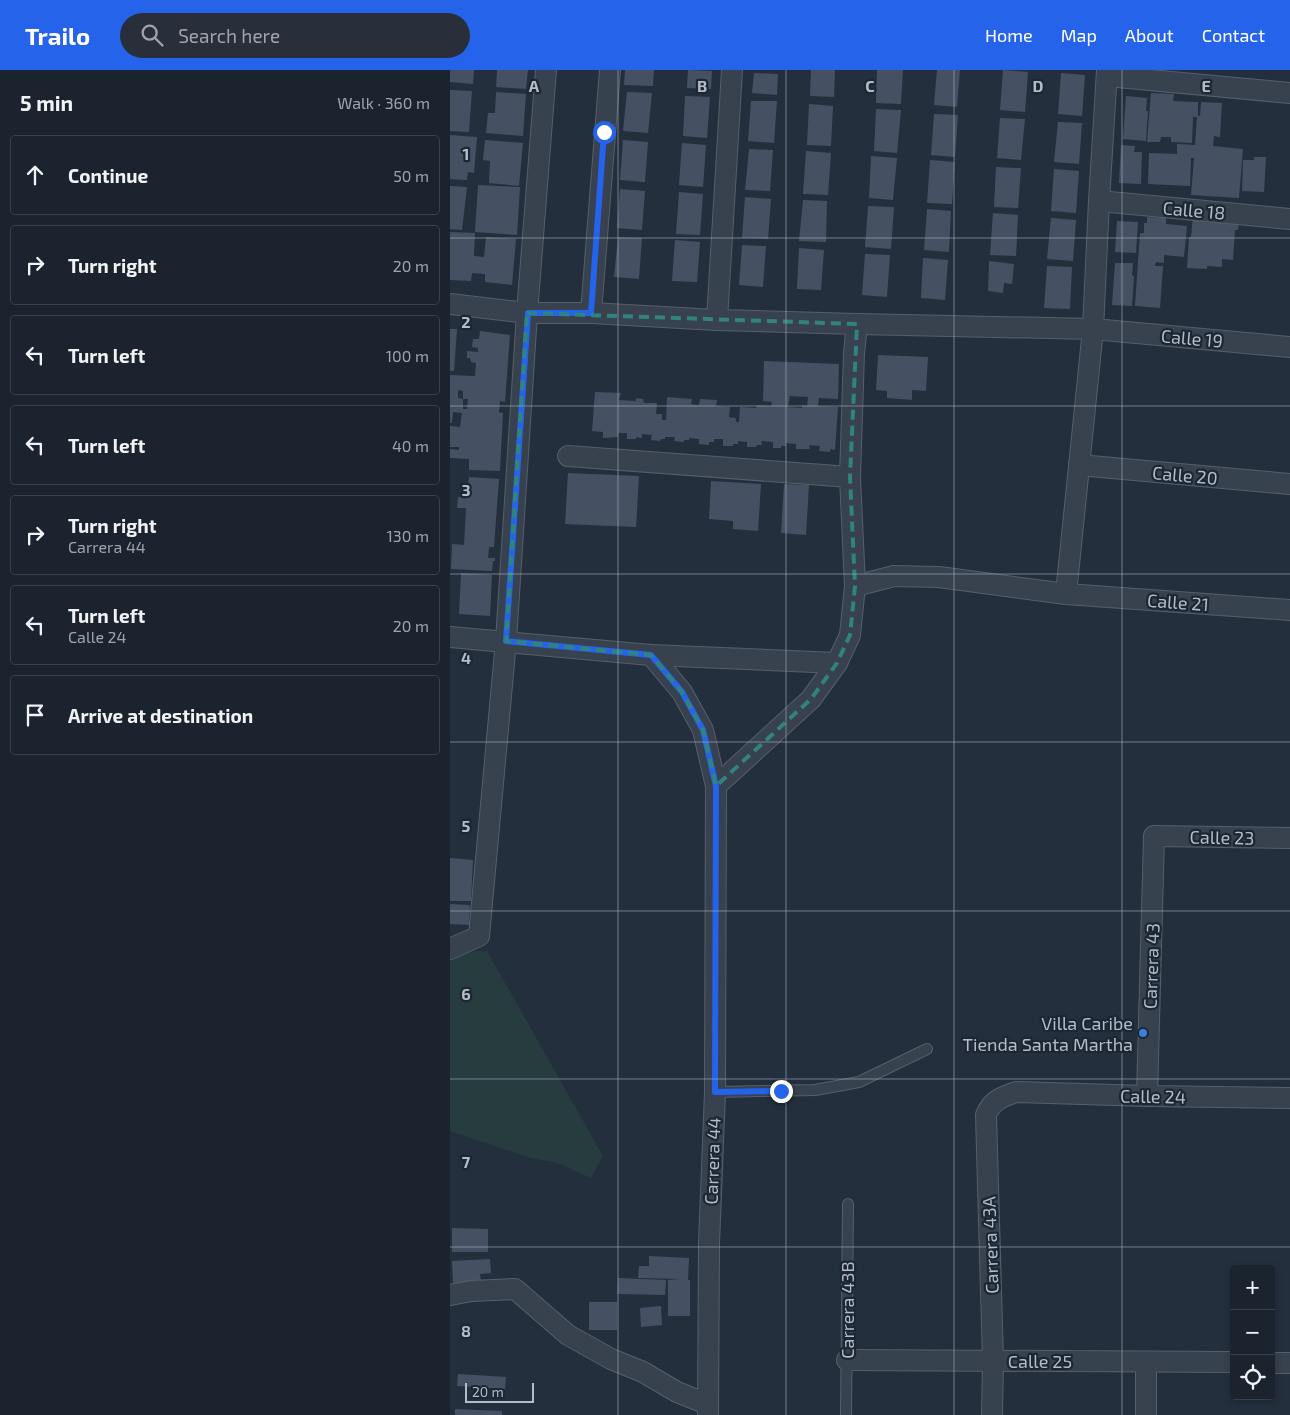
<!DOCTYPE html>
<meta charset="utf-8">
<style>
body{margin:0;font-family:"Exo 2",sans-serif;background:#282f3a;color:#f1f3f6}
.controls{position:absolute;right:15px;bottom:15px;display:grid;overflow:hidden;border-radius:5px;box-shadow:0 2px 8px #0003}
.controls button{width:45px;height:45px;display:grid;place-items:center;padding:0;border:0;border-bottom:1px solid #39404a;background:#1b232e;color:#f1f3f6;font:25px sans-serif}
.scale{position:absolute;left:15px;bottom:12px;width:69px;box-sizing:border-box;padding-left:5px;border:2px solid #b4bcc9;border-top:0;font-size:14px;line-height:18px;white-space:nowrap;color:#b4bcc9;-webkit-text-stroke:4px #1d2633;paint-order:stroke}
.stop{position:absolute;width:15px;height:15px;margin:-11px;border:4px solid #2563eb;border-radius:50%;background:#fff}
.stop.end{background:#2563eb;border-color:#fff;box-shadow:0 1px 5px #0008}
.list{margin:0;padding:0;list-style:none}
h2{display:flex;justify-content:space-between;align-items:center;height:65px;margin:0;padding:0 20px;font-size:21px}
h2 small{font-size:16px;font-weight:400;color:#a0a4aa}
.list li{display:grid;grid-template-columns:32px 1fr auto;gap:15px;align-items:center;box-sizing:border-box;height:80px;margin:0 10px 10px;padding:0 10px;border:1px solid #39404a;border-radius:5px}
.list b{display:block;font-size:19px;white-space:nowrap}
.list p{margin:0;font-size:16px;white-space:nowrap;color:#a0a4aa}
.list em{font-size:16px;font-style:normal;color:#a0a4aa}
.icon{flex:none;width:28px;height:28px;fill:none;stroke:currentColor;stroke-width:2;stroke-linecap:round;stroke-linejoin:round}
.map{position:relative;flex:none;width:840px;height:1345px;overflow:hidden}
header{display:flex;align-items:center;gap:30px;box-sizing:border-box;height:70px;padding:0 25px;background:#2563eb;color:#fff}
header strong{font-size:24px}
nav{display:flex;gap:28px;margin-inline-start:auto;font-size:18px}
.search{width:350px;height:45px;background:#282f3a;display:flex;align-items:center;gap:12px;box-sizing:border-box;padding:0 18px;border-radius:28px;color:#a0a4aa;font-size:19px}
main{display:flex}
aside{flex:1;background:#1b232e}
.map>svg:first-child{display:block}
.green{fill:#263c3f}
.building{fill:#455162;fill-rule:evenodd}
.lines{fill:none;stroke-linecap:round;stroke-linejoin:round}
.lane-casing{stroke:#565f6c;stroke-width:12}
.street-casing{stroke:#565f6c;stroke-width:22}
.lane{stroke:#38414e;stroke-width:10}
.street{stroke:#38414e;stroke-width:20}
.route{stroke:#2563eb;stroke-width:6}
.marked{fill:none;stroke:#308480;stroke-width:4;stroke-dasharray:10 6;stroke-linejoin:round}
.grid{fill:none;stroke:#b4bcc9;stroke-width:1;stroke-opacity:0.55}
.shop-dot{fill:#3f7fe0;stroke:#1d2633;stroke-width:2}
.labels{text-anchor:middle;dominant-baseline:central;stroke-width:4.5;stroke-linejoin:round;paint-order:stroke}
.street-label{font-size:18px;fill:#b4bcc9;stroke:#1d2633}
.poi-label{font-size:18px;fill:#b4bcc9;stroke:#1d2633;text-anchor:end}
.grid-label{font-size:16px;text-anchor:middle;font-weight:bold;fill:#b4bcc9;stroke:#1d2633;stroke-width:4.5;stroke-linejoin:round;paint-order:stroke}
</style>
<header>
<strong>Trailo</strong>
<div class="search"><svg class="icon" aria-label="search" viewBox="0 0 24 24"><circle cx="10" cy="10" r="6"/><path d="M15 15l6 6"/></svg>Search here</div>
<nav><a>Home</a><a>Map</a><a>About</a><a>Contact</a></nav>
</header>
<main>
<aside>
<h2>5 min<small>Walk · 360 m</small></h2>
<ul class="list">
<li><svg class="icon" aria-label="ahead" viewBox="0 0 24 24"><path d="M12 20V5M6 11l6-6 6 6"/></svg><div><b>Continue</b></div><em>50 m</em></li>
<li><svg class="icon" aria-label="right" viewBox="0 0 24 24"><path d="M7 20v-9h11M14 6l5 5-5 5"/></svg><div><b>Turn right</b></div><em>20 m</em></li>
<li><svg class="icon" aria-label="left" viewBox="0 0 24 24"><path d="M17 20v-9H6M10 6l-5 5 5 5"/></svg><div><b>Turn left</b></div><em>100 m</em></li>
<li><svg class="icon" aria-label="left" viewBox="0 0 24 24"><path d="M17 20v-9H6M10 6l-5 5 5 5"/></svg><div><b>Turn left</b></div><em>40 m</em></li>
<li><svg class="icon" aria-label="right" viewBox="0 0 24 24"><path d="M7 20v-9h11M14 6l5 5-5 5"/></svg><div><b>Turn right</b><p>Carrera 44</p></div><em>130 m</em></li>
<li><svg class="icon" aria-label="left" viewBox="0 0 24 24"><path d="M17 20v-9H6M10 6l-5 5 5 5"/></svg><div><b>Turn left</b><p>Calle 24</p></div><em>20 m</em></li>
<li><svg class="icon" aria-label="arrive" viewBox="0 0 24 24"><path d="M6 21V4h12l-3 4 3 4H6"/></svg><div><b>Arrive at destination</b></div></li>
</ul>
</aside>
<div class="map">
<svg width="840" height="1345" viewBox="0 0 840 1345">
<rect width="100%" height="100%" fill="#242f3e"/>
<path class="green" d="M26,881H37L153,1086L141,1108L107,1093L81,1088L0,1061V888Z"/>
<g class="building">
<path d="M0,0H24L23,14L0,12Z"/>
<path d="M47,0H78L76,19L46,17Z"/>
<path d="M175,0H204L203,16L174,15Z"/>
<path d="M238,0L262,1L261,19L237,18Z"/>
<path d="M361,0H385L384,27L360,26Z"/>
<path d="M427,0H453L451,34L426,33Z"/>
<path d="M487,0H510L507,37L484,35Z"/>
<path d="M553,0L578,2L575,42L550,40Z"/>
<path d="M304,3L328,4L327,25L302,23Z"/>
<path d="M611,3L635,5L632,46L608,44Z"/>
<path d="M0,20L22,21L19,62L0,61Z"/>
<path d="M46,22L76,24L73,66L36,63L38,43H45Z"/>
<path d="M177,22L202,23L198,63L173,61Z"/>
<path d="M701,23L724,24L723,31L748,32V45L750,46L751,32L772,33L770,67L764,66L763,76L793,79L789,128L741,125L744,88H741L740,116L698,114L699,83L727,84V74L745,75L747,47H743L742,73L721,72V67H711L710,72H697Z"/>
<path d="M235,26L260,27L257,68L233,66Z"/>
<path d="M676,26L697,28L696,41H698L696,71L673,69Z"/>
<path d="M301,31H327L324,73L298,71Z"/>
<path d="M359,34L383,36L381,76L357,75Z"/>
<path d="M426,39L451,40L447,83L424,81Z"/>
<path d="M484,44L508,45L505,87L481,85Z"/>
<path d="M550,48L575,49L571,90L547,88Z"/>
<path d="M608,52L632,53L629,94L604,92Z"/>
<path d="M0,65L27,67L24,103L18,102L17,110L0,109Z"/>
<path d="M35,70L73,73L69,116L39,113L40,91L33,90Z"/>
<path d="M173,70L198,72L195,112L170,110Z"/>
<path d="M232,73L256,75L253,117L229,115Z"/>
<path d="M671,75L685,76L684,82H692L691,114L669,113Z"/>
<path d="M299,79L323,80L320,121L295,120Z"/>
<path d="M356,81L381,83L378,125L353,124Z"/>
<path d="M421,86L447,88L443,130L419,128Z"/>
<path d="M804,87H816L814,122L792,121L793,90H804Z"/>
<path d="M480,90L505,92L502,134L477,133Z"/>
<path d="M546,97L571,98L568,138L544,137Z"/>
<path d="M604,99L629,101L626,143L601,141Z"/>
<path d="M28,115L70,117L67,165L25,162Z"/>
<path d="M0,116L17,117L12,160L0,159Z"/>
<path d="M170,119L195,121L192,160L167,158Z"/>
<path d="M229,122L253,124L250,165L226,164Z"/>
<path d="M295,127L321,129L318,169L292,168Z"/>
<path d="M353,130L377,131L376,172L349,171Z"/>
<path d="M418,136L444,137L441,179L415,177Z"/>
<path d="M477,139L501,141L499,182L474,180Z"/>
<path d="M543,143L568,145L566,186L540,185Z"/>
<path d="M743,146L789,151L788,160H785L783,190L772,189V197L757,196V199L737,198L739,167H741Z"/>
<path d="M697,147L716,148V154L737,156L734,187L714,185V193L706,192L705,196H713L710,238L685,236L690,163H694V153H697Z"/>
<path d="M601,148L626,150L623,191L597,189Z"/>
<path d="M667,151L688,152L686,183L665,182Z"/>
<path d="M0,162L25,163L24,186L34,187L36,167L66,169L62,215L35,212V204L22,203L21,211L0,210Z"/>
<path d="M168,167L192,168L189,209L164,207Z"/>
<path d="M225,170L250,172L247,212L222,211Z"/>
<path d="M292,175L316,176L313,217L289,215Z"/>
<path d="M349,178L374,180L371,220L347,219Z"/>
<path d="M415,184L440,185L437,227L412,225Z"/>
<path d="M473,188L498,190L495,230L471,228Z"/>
<path d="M539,191L564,194L562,214L554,213L553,223L538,221Z"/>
<path d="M665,193H683L682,205L684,206L682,236L662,235Z"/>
<path d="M597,196L622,197L620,239L594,238Z"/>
<path d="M0,259H7L4,301H0Z"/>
<path d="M30,261L60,265L55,332L50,331L49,342L53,343L50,401L19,400V389L0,388V379L9,380V377H0V356L10,357L12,343L3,342L2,353H0V305L25,306L26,293L21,292L20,288H17V281L28,282V278L22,277L23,269H29ZM8,320L13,321V329L8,328ZM13,329H18L17,339H13Z"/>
<path d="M428,285L478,287L476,321L462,320V330L437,328V321L426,320Z"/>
<path d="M314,291L389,294L388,329L369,328L368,336L388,337L385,380L380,379V382L369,381L370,376L359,375L360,379H346V374L336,373V376H331V378H323V372L311,371L312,375H307L306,377H297V372L288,371V374H283V376H273V369H264V372H259V375L249,374V369L239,368V370H234V372L224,371L225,367H215V369H211L210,371L201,370L202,365L192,364V368L186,367V369H177V363H168V367L153,368V362L142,361L145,322L171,323L169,330L186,331V328L193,329L194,333H207L206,344H212V350H216L217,327L242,329L241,334L249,335L250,329L267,330L266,336L280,337L279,347L286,348V352H289L290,337L306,338L307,335L321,336L322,332L313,331ZM340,326L358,327L357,336L352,335V338L338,337Z"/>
<path d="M118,403L189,406L186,457L115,454Z"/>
<path d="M19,407L49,409L44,477H39L38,488H45V491H43L42,501L1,499L2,474L14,475L16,438H7L8,427H11L12,414H18Z"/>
<path d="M261,411L311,414L308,461L283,459V451L259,449Z"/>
<path d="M334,414L359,415L356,465L331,463Z"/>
<path d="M11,503L42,505L40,546L9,544Z"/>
<path d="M0,788L23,790L21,831H0Z"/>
<path d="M0,834L20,835L19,855L0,854Z"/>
<path d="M2,1158L38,1159V1182H2Z"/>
<path d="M199,1186L239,1188L238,1210H240V1246H218V1210L229,1209L188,1208L189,1196H199Z"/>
<path d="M40,1189L41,1203L30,1204L31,1211L3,1213L2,1191Z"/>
<path d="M168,1208L216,1210L215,1225L167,1224Z"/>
<rect x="139" y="1232" width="28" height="28"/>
<path d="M211,1236L212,1255L191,1257L190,1238Z"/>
<path d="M8,1304L56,1307L55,1319L7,1316Z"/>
<path d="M5,1339L52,1341V1345H5Z"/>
</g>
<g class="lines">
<defs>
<g id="lane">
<path d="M265,1022L365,1020L409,1012L477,979"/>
<path d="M396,1345L398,1134"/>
</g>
<g id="street">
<path d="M657,6L840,23"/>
<path d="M649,131L840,149"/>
<path d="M0,234L77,243H141L267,250L407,254L404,283L400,407L405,516L400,565L387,593L361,629L266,716"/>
<path d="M141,243L160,0"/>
<path d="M267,250L282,0"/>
<path d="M407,254L643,259L840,277"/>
<path d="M118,386L400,407"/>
<path d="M629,395L840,414"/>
<path d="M405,516L444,506L489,507L616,524L840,540"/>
<path d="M616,524L643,259L649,131L657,0"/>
<path d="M0,567L201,585L387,593"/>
<path d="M201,585L232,622L253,660L266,716L265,1022L259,1173L258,1345"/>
<path d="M0,879L29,866L56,571L77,243L96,0"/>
<path d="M697,1026L704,766L840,768"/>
<path d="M0,1225L22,1221L65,1219L118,1265L161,1289L193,1302L227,1322L257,1334"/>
<path d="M397,1290L784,1292"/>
<path d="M821,1293H840"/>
<path d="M542,1345L543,1291L536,1045C542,1030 552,1027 566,1022L697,1026L840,1028"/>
<path d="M696,1345V1292"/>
</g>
</defs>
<use href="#lane" class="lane-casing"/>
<use href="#street" class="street-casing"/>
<use href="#lane" class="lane"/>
<use href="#street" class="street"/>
</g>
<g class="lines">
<path class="route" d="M154,62L141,243H78L56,571L201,585L232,622L253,660L266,716L265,1022L331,1021"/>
</g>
<path class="marked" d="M77,243L407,254L400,407L405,516L400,565L387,593L361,629L266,716L253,660L232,622L201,585L56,571Z"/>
<path class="grid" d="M168,0V1345M336,0V1345M504,0V1345M672,0V1345M0,168H840M0,336H840M0,504H840M0,672H840M0,841H840M0,1009H840M0,1177H840"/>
<circle class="shop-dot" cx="693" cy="963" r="5"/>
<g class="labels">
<g class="street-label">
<text transform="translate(744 140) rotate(5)">Calle 18</text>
<text transform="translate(742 268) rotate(5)">Calle 19</text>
<text transform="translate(735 405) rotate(5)">Calle 20</text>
<text transform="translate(728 532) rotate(4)">Calle 21</text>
<text transform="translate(772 767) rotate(1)">Calle 23</text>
<text transform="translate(701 896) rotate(-88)">Carrera 43</text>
<text transform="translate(703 1026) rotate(1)">Calle 24</text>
<text transform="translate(262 1091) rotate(-88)">Carrera 44</text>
<text transform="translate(540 1175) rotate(-92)">Carrera 43A</text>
<text transform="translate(397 1240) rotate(-90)">Carrera 43B</text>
<text x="590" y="1291">Calle 25</text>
</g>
<g class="poi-label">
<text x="683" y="953">Villa Caribe<tspan x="683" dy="21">Tienda Santa Martha</tspan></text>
</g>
</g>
<g class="grid-label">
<text x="84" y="22">A</text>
<text x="252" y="22">B</text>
<text x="420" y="22">C</text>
<text x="588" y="22">D</text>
<text x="756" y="22">E</text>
<text x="16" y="90">1</text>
<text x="16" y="258">2</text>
<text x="16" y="426">3</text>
<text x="16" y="594">4</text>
<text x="16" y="762">5</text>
<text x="16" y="930">6</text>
<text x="16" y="1098">7</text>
<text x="16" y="1267">8</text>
</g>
</svg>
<div class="controls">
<button>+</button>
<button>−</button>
<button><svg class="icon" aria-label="locate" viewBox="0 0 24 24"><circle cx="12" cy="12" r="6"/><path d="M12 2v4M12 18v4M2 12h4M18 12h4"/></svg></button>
</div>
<div class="scale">20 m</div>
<div class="stop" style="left:154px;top:62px"></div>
<div class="stop end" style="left:331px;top:1021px"></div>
</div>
</main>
